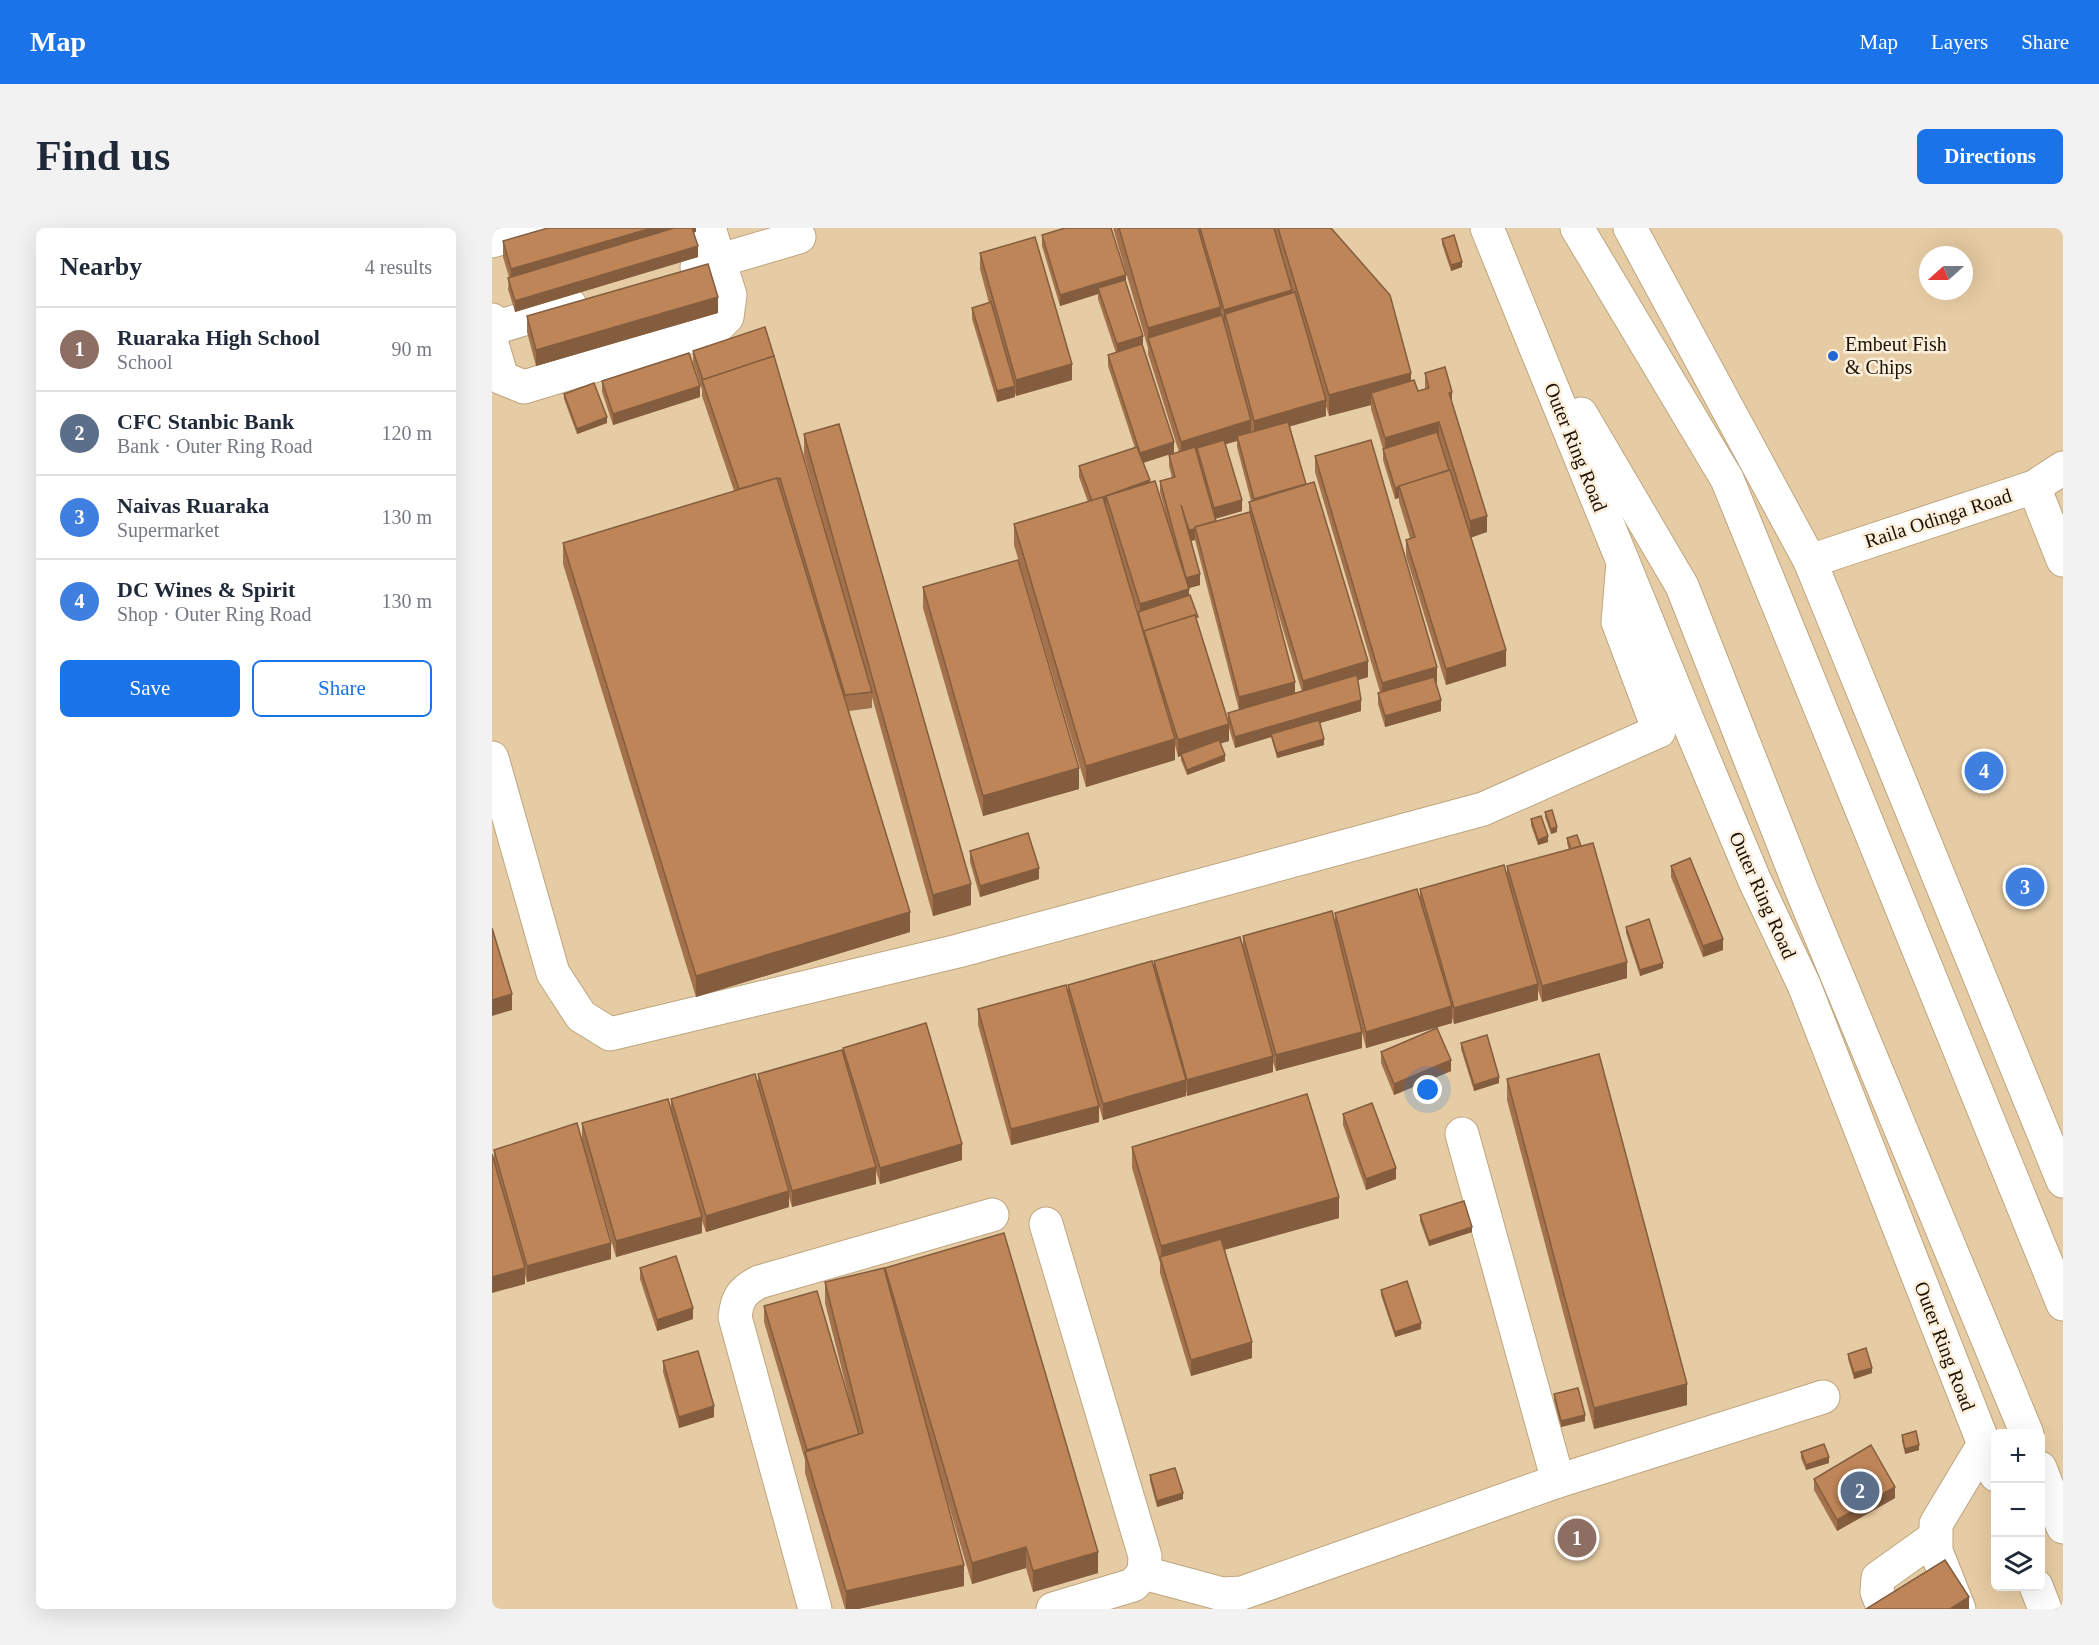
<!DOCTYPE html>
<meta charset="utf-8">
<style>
body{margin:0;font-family:"Times New Roman",serif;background:#f2f2f3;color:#1f2937}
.controls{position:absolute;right:18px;bottom:18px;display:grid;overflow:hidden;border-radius:9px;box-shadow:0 6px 24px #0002}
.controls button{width:54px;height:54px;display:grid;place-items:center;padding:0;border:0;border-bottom:2px solid #e0e1e3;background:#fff;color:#1f2937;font:30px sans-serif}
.compass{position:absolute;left:1427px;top:18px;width:54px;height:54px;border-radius:50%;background:#fff;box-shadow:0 6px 24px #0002;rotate:249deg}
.you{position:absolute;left:936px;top:862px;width:21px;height:21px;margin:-15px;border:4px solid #fff;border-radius:50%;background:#1a73e8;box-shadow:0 0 0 9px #1a73e833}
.badge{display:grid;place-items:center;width:39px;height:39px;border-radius:50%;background:#1a73e8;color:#fff;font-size:20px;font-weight:700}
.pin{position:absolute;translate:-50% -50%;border:3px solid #fff;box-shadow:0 2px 6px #0006}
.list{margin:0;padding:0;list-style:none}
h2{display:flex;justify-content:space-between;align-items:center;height:78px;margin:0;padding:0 24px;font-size:26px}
h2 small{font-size:20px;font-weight:400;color:#747a83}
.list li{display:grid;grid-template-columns:39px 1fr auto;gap:18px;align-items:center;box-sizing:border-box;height:84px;padding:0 24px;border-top:2px solid #e0e1e3}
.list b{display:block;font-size:22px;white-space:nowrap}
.list p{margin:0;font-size:20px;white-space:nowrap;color:#747a83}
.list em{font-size:20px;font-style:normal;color:#747a83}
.actions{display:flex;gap:12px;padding:18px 24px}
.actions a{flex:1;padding:14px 0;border:2px solid #1a73e8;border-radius:9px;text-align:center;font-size:21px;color:#1a73e8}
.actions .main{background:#1a73e8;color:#fff}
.icon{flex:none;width:33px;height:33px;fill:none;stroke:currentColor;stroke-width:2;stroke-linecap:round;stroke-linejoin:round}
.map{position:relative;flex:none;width:1571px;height:1381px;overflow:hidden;border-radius:9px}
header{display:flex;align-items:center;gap:36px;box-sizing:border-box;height:84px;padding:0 30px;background:#1a73e8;color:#fff}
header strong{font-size:28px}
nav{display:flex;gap:33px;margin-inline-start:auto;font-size:21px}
.intro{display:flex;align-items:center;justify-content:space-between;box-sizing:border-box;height:144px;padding:0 36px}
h1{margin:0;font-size:42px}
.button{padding:15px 27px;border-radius:9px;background:#1a73e8;color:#fff;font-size:21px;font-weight:700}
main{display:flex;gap:36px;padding:0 36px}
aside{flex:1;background:#fff;border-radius:9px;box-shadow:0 6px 24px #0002}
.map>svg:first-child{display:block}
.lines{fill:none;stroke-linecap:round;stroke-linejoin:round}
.minor-casing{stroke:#bea57e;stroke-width:35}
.major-casing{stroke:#bea57e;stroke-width:35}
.minor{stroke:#fff;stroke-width:33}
.major{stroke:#fff;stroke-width:33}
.wall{fill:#a3724c;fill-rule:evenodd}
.shaded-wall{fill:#845d3e}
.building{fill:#bd8558;stroke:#845d3e;stroke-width:1.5}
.poi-dot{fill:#2268d4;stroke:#fcefdb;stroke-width:2}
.labels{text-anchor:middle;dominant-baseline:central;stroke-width:5;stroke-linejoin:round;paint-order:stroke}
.poi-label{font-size:20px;fill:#1c1305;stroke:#fcefdb;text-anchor:start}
.street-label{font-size:20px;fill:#1c1305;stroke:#fcefdb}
</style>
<header>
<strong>Map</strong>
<nav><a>Map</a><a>Layers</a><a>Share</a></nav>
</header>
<div class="intro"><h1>Find us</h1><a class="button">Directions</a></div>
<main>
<aside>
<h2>Nearby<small>4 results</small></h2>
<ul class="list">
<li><span class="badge" style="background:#8d6e63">1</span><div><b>Ruaraka High School</b><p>School</p></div><em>90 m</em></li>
<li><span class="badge" style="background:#5c6f8a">2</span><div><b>CFC Stanbic Bank</b><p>Bank · Outer Ring Road</p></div><em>120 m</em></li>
<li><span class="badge" style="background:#3f7fe0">3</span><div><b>Naivas Ruaraka</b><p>Supermarket</p></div><em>130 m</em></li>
<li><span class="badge" style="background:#3f7fe0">4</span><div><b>DC Wines &amp; Spirit</b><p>Shop · Outer Ring Road</p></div><em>130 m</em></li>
</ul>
<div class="actions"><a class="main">Save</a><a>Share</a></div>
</aside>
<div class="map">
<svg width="1571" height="1381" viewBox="0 0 1571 1381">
<rect width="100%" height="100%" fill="#e6cca4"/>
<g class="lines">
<defs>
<g id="minor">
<path d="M0,13L44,0"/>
<path d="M205,39L307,9"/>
<path d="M0,92L9,98L78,77"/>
<path d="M0,116L10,150L32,159L223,101L235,89L238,67L217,0"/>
<path d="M1542,259L1571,332"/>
<path d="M1318,333L1542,259L1571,240"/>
<path d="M0,530L61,745L89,788L118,806L466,723L991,581L1167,503L1126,394L1131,334"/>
<path d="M970,906L1066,1253"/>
<path d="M554,996L653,1328L652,1345"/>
<path d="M323,1381L243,1089C245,1070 250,1063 267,1054L500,987"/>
<path d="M561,1381L641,1357L652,1345L730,1366L750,1365L1066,1253L1331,1169"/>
<path d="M1392,1381L1385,1364L1386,1350L1442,1310"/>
<path d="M1467,1381L1444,1323V1296L1492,1216"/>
</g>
<g id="major">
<path d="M995,0L1195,491L1262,651L1312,757L1504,1247"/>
<path d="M1085,0L1235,251L1571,1076"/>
<path d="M1138,0L1318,333L1571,953"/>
<path d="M1089,186L1190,358L1308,658L1535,1206"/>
<path d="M1548,1240L1571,1299"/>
<path d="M1544,1358L1553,1381"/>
</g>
</defs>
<use href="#minor" class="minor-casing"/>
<use href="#major" class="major-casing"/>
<use href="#minor" class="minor"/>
<use href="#major" class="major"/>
</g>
<g class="wall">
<path d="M204,0V4H201L206,29L23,84L16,61L17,49L11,29V13Z"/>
<path d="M621,0H839L919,153L926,163L933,161V145L960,177L995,304L979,309L1014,438L954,457L914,328V312L918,310L907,274V270L903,271L891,232V221L879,181V177L837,188L834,178V188L798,198L814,256L876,449L866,452L869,483L828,495L832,517L785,530L779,509L743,520L737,500V513L728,515L733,533L695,547L689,532V528L686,529L683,517V532L594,559L522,317V296L596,274L587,249V238L643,220L616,138V127L624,125L606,71V66L568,78L550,18V7L634,55L651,235L658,254L674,286L668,264V253L680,250L677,238V227L687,224L656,126V120ZM745,213V219L759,273L757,274V285L724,293L723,291L750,283L733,216ZM703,312L747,482L736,485V493L697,367V360L708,357L699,313ZM627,325L646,384V387ZM777,355L810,464L803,465Z"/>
<path d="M950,11L970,39L959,43L950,16Z"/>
<path d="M488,25L580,152L524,168L523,165V169L505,174L480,91V80L497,75L488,41Z"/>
<path d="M226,85L44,138L35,104V88Z"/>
<path d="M201,123L334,305L312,227V206L479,677L441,688L380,469V480L357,483L418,704L204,769L71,336V315L242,263L210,168V162L201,134Z"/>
<path d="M110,153L208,169L121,197L110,164Z"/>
<path d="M72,166L115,195L85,206L72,171Z"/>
<path d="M823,228L945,455H944L949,483L893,499L886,476V465L888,464L823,244Z"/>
<path d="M431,359L587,561L491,588L431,380Z"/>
<path d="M1053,584L1065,604L1059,606L1053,589Z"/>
<path d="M1039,591L1056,614L1046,617L1039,597Z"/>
<path d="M1075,610L1135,750L1050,774L1046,762V772L962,796L960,790V795L874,820L870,804V820L784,843L781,834V844L695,868L694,862V868L611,892L607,878V894L519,917L486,797V781L576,765V757L662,742V733L751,717V708L843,697V685L928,671V661L1015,649V638L1077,622L1075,615Z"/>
<path d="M478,623L547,651L488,669L478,634Z"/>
<path d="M1179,638L1231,722L1211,729L1179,649Z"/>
<path d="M1134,699L1171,740L1148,748L1134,705Z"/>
<path d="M969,815L1007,855L982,863L969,821Z"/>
<path d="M351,820L470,932L388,956L384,943V956L300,979L297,969V979L214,1004L210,993V1005L124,1029L90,912V895L179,879V871L266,858V846L351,827Z"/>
<path d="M889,824L959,843L902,867L889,835Z"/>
<path d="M1015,851L1195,1177L1102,1201L1015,872Z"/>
<path d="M851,886L904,951L874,962L851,897Z"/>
<path d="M640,919L847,990L733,1021L760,1130L699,1148L668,1045V1035L640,940Z"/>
<path d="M2,922L119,1031L35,1054L33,1046V1056L2,932Z"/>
<path d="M928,987L980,1004L937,1018L928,993Z"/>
<path d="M148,1040L201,1091L165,1103L148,1051Z"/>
<path d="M393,1040L606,1345L541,1364L534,1340L480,1356L445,1237L472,1358L366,1381H353L313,1245V1232L272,1094V1078L359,1178L333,1075V1054L393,1044Z"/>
<path d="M889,1062L929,1101L903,1109L889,1067Z"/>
<path d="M1356,1126L1380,1145L1362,1151L1356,1131Z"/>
<path d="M171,1133L222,1189L187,1200L171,1144Z"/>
<path d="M1062,1166L1093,1193L1069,1199L1062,1172Z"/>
<path d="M1410,1207L1427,1222L1413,1226L1410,1213Z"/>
<path d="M1309,1224L1337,1235L1314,1242L1309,1230Z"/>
<path d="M658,1247L691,1271L665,1279L658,1253Z"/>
<path d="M1322,1251L1403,1270L1345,1303L1322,1262Z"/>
</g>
<g class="shaded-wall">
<path d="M160,0H204V4L19,57V41Z"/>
<path d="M206,18V29L23,84V73Z"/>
<path d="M970,34V39L959,43V37Z"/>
<path d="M634,47V58L606,60V66L568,78V67Z"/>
<path d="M800,62V79L733,86V98H732V82Z"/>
<path d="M226,69V85L44,138V122Z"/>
<path d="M729,79V100L656,111V100Z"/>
<path d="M651,108V119L625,127V116Z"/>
<path d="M580,136V152L524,168V152Z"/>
<path d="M919,145V166L879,165V177L837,188V167Z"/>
<path d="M208,158V169L121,197V186Z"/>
<path d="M523,158V169L505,174V163Z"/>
<path d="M960,164V180L957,165Z"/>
<path d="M834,172V188L762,209V193Z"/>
<path d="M115,189V195L85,206V201Z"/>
<path d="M759,192V208H745V213L706,224L705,220V225L689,230V214Z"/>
<path d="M947,194V210L893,226V210Z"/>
<path d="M682,214V225L648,236V225Z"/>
<path d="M658,252V263L614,268V279L600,284V273Z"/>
<path d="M907,259V270L903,271V260Z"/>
<path d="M750,272V283L722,291V280Z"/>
<path d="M995,288V304L978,310V293Z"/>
<path d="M703,301V312L697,313V302Z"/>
<path d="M708,346V357L694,361V350Z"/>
<path d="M697,361V377L648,392V376Z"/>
<path d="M1014,422V438L954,457V441Z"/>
<path d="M876,433V449L811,469V453Z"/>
<path d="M945,439V455L890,471V455Z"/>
<path d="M803,454V471L747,485V469Z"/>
<path d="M869,472V483L780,509L779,506V509L743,520V509Z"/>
<path d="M949,472V483L893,499V488Z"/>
<path d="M737,496V513L686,529V512Z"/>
<path d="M683,511V532L594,559V538Z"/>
<path d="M832,511V517L785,530V525Z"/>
<path d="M733,527V533L695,547V542Z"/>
<path d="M587,540V561L491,588V568Z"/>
<path d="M1065,599V604L1059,606V601Z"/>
<path d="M1056,608V614L1046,617V612Z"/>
<path d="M547,640V651L488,669V658Z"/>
<path d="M479,656V677L441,688V667Z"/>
<path d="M418,684V704L204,769V748Z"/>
<path d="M1231,711V722L1211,729V718Z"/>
<path d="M1135,734V750L1050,774V758Z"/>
<path d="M1171,735V740L1148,748V742Z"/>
<path d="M1046,756V772L962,796V780Z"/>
<path d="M20,766V782L0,788V772Z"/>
<path d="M960,778V795L874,820V804Z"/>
<path d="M870,804V820L784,843V827Z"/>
<path d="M781,828V844L695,868V852Z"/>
<path d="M959,832V843L902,867V856Z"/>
<path d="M1007,849V855L982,863V857Z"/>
<path d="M694,852V868L611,892V876Z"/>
<path d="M607,878V894L519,917V901Z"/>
<path d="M470,916V932L388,956V940Z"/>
<path d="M384,939V956L300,979V963Z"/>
<path d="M904,940V951L874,962V951Z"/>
<path d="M297,963V979L214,1004V988Z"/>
<path d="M847,969V990L671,1039L669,1033V1018Z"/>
<path d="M210,989V1005L124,1029V1013Z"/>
<path d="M980,999V1004L937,1018V1013Z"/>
<path d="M119,1015V1031L35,1054V1038Z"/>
<path d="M33,1040V1056L0,1065V1049Z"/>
<path d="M201,1080V1091L165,1103V1092Z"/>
<path d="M929,1095V1101L903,1109V1104Z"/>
<path d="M760,1114V1130L699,1148V1132Z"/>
<path d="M1380,1140V1145L1362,1151V1145Z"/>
<path d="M1195,1156V1177L1102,1201V1180Z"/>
<path d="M222,1178V1189L187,1200V1189Z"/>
<path d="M1093,1187V1193L1069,1199V1193Z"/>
<path d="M1427,1217V1222L1413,1226V1221Z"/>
<path d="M1337,1229V1235L1314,1242V1237Z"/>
<path d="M1403,1259V1270L1345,1303V1292Z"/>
<path d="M691,1265V1271L665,1279V1273Z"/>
<path d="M534,1319V1340L480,1356V1335Z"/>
<path d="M606,1324V1345L541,1364V1343Z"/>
<path d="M472,1337V1358L366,1381H354V1363Z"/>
<path d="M1477,1369V1381H1458Z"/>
</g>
<g class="building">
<path d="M56,0H160L19,41L11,13Z"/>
<path d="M182,0H200L206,18L23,73L16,50Z"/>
<path d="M573,0H619L634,47L568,67L550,7Z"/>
<path d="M627,0H706L729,79L656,100Z"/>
<path d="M708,0H782L800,62L732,82Z"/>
<path d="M786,0H839L898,67L919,145L837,167Z"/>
<path d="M962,7L970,34L959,37L950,11Z"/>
<path d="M543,9L580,136L524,152L488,25Z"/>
<path d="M216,36L226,69L44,122L35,88Z"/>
<path d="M633,52L651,108L625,116L606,60Z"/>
<path d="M803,64L834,172L762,193L733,86Z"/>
<path d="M499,74L523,158L505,163L480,80Z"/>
<path d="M730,87L759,192L689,214L656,110Z"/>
<path d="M273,99L282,128L211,152L201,123Z"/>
<path d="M650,116L682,214L648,225L616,127Z"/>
<path d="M197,125L208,158L121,186L110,153Z"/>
<path d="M282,128L380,464L353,467L288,250L286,251L285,250L247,261L210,152Z"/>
<path d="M953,139L960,164L957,165L995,288L978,293L947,194L893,210L879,165L922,152L926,163L937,160L933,145Z"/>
<path d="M102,155L115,189L85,201L72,166Z"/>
<path d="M796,194L814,256L762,271L745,208Z"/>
<path d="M347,196L479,656L441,667L312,206Z"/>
<path d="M945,204L957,242L903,260L891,221Z"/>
<path d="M732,212L750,272L722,280L705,220Z"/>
<path d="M879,212L945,439L890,455L823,228Z"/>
<path d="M645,219L658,252L600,273L587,238Z"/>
<path d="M703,219L724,293L703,299V301L697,302L689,277L708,346L694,350L668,253L683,249L677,227Z"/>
<path d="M958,242L1014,422L954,441L914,312L923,309L907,258Z"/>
<path d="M285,250L418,684L204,748L71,315Z"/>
<path d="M663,253L697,361L648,376L614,268Z"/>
<path d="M822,254L876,433L811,453L757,274Z"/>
<path d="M611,269L683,511L594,538L522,296Z"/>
<path d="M758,284L803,454L747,469L703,299Z"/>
<path d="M526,332L587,540L491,568L431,359Z"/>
<path d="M698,367L706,389H704L703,387L652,403V405L646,384Z"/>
<path d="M703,387L737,496L686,512L652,403Z"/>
<path d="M865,447L869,472L743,509L736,485Z"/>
<path d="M942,449L949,472L893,488L886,465Z"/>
<path d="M827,492L832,511L785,525L779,506Z"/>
<path d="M727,512L733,527L695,542L689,526Z"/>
<path d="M1060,582L1065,599L1059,601L1053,584Z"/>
<path d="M1049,588L1056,608L1046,612L1039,591Z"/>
<path d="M536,605L547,640L488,658L478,623Z"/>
<path d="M1085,607L1089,618L1079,621L1075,610Z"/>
<path d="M1101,615L1135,734L1050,758L1015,638Z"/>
<path d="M1198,630L1231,711L1211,718L1179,638Z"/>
<path d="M1012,637L1046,756L962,780L928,661Z"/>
<path d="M925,661L960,778L874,804L843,685Z"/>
<path d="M840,683L870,804L784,827L751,708Z"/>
<path d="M1157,691L1171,735L1148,742L1134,699Z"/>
<path d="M0,700L20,766L0,772Z"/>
<path d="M748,709L781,828L695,852L662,733Z"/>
<path d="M660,733L694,852L611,876L576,757Z"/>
<path d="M574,757L607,878L519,901L486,781Z"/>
<path d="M434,795L470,916L388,940L351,820Z"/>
<path d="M945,800L959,832L902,856L889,824Z"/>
<path d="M995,807L1007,849L982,857L969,815Z"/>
<path d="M350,822L384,939L300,963L266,846Z"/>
<path d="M1107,826L1195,1156L1102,1180L1015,851Z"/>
<path d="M263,846L297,963L214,988L179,871Z"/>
<path d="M815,866L847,969L669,1018L640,919Z"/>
<path d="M176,871L210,989L124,1013L90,895Z"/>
<path d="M880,875L904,940L874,951L851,886Z"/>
<path d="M85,895L119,1015L35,1038L2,922Z"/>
<path d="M0,926L33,1040L0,1049Z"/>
<path d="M972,973L980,999L937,1013L928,987Z"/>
<path d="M512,1005L606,1324L541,1343L534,1319L480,1335L393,1040Z"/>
<path d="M729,1011L760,1114L699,1132L668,1029Z"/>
<path d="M184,1028L201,1080L165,1092L148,1040Z"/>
<path d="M392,1040L472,1337L354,1363L313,1224L371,1205L333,1054Z"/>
<path d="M915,1053L929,1095L903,1104L889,1062Z"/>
<path d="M325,1063L367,1206L315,1222L272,1078Z"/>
<path d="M1374,1120L1380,1140L1362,1145L1356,1126Z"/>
<path d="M206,1123L222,1178L187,1189L171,1133Z"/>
<path d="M1086,1160L1093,1187L1069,1193L1062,1166Z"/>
<path d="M1424,1203L1427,1217L1413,1221L1410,1207Z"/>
<path d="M1332,1216L1337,1229L1314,1237L1309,1224Z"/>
<path d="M1379,1217L1403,1259L1345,1292L1322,1251Z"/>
<path d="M683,1240L691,1265L665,1273L658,1247Z"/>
<path d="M1453,1332L1477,1369L1458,1381H1374Z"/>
</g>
<circle class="poi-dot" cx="1341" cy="128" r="6"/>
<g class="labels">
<g class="poi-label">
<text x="1353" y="116">Embeut Fish<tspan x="1353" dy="23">&amp; Chips</tspan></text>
</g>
<g class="street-label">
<text transform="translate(1084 219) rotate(68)">Outer Ring Road</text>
<text transform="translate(1446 290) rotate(-18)">Raila Odinga Road</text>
<text transform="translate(1271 667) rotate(66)">Outer Ring Road</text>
<text transform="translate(1453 1118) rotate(69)">Outer Ring Road</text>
</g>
</g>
</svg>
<div class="controls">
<button>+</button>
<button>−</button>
<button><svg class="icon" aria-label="layers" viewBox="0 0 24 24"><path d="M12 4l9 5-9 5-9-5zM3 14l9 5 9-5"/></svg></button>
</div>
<svg class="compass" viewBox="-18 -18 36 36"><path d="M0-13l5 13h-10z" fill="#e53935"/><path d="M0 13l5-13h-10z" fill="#747a83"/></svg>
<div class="you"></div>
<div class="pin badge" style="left:1085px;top:1310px;background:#8d6e63">1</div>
<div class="pin badge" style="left:1368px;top:1263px;background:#5c6f8a">2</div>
<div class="pin badge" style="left:1533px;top:659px;background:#3f7fe0">3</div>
<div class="pin badge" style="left:1492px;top:543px;background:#3f7fe0">4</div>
</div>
</main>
